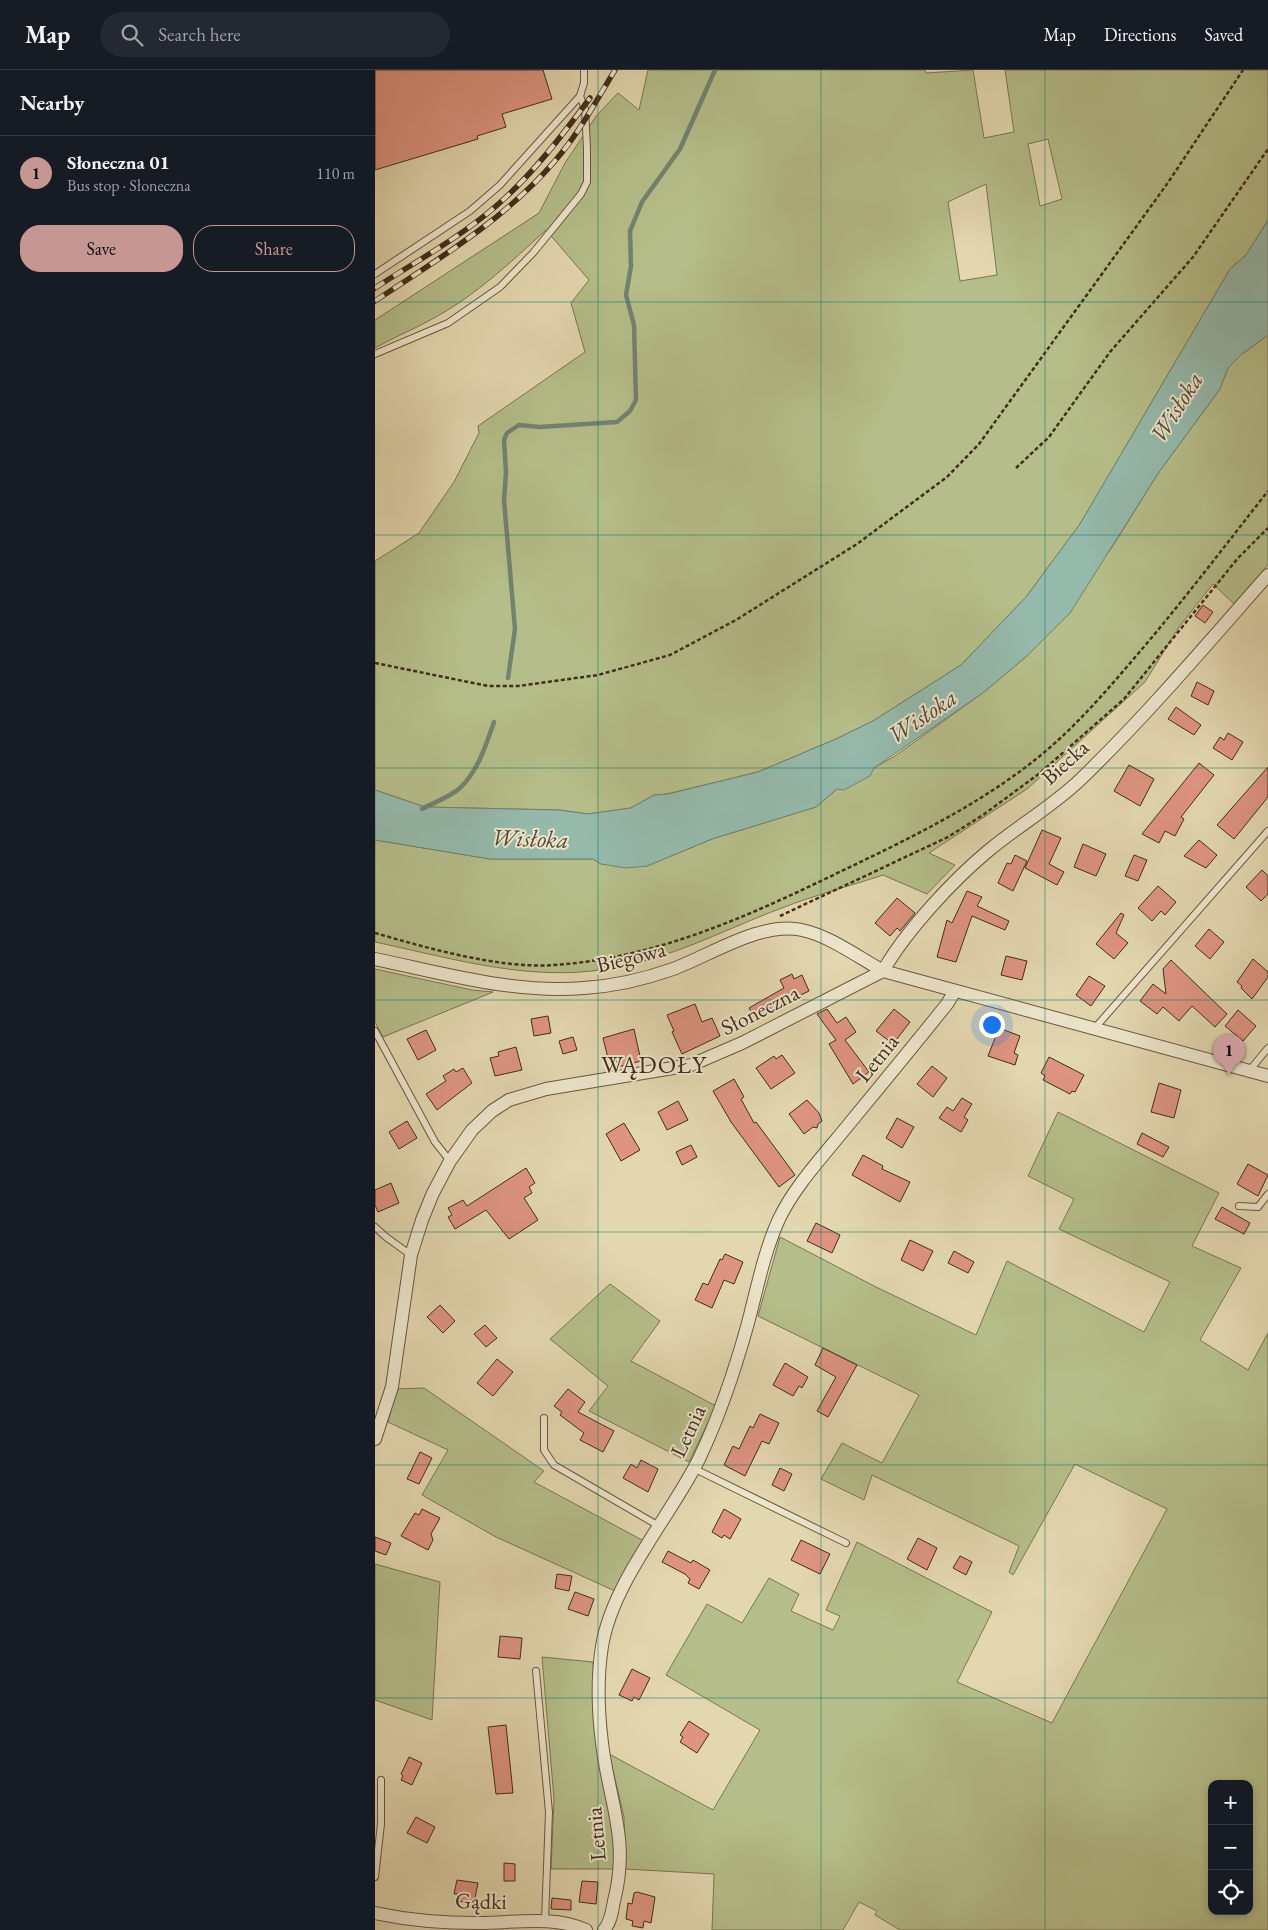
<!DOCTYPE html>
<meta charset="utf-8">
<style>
body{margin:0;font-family:"EB Garamond",serif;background:#242831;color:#f1f3f6}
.controls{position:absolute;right:15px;bottom:15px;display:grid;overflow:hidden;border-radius:10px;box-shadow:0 2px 8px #0003}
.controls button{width:45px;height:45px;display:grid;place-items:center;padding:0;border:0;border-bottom:1px solid #363941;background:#171b24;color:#f1f3f6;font:25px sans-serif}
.you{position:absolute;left:616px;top:954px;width:18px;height:18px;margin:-12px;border:4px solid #fff;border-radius:50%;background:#1a73e8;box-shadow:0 0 0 8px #1a73e833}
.badge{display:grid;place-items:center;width:32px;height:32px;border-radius:50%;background:#c59692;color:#111;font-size:16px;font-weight:700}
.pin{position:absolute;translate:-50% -41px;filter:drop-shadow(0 1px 2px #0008)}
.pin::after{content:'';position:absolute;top:26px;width:18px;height:15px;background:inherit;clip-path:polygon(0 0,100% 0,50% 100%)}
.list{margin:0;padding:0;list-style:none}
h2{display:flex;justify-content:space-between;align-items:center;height:65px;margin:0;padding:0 20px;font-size:21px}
h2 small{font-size:16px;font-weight:400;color:#9ea1a6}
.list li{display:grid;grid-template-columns:32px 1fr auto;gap:15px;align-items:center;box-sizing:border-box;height:75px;padding:0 20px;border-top:1px solid #363941}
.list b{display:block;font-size:19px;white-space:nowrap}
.list p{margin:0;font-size:16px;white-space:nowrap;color:#9ea1a6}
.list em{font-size:16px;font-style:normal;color:#9ea1a6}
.actions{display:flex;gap:10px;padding:15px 20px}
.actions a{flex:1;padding:11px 0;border:1px solid #c59692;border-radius:20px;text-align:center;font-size:18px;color:#c59692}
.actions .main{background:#c59692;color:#111}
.icon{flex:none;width:28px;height:28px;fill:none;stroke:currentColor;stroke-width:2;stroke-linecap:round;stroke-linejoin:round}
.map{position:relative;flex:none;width:893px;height:1860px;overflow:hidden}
header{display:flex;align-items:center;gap:30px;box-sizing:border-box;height:70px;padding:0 25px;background:#171b24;border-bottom:1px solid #363941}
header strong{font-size:24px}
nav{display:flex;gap:28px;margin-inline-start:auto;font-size:18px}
.search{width:350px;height:45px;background:#242831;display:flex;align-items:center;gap:12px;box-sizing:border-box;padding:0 18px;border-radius:28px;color:#9ea1a6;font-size:19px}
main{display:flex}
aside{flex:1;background:#171b24}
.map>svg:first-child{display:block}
.green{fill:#b5be8a;stroke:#7b7652;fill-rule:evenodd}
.water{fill:#95baac;stroke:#738272}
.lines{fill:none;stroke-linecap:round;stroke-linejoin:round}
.stream{stroke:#738272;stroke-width:4.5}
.building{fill:#de9481;stroke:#412d1b}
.lane-casing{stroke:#6a5840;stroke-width:8}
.street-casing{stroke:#6a5840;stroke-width:14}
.path{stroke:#412d1b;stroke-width:2.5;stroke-dasharray:4 2.5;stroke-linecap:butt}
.lane{stroke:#ede5cc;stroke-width:6}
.street{stroke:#ede5cc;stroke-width:12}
.rail-casing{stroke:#412d1b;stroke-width:5.5}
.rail{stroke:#ede5cc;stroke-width:4;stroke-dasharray:11;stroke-linecap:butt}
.grid{fill:none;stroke:#0f766e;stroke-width:1;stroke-opacity:0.55}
.labels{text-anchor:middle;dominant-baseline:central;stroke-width:4;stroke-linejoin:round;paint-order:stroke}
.street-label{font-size:22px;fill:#412d1b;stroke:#ede5cc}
.water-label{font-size:24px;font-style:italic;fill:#524938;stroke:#ede5cc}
.neighbourhood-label{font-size:24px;letter-spacing:1px;fill:#412d1b;stroke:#ede5cc}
</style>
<header>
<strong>Map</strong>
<div class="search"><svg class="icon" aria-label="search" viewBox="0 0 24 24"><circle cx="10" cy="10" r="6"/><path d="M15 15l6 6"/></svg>Search here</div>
<nav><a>Map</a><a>Directions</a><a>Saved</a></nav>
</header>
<main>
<aside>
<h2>Nearby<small></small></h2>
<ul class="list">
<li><span class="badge">1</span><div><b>Słoneczna 01</b><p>Bus stop · Słoneczna</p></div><em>110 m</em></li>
</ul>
<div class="actions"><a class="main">Save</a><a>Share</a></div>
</aside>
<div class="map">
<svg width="893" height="1860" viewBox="0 0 893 1860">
<rect width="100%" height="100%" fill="#e3d7b0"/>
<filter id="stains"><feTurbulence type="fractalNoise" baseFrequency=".004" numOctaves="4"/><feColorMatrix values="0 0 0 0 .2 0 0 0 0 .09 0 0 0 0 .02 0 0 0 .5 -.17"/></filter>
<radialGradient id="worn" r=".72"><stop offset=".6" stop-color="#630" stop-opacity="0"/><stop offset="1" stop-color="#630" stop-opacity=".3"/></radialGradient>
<g class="green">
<path d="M273,0H550L551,3L598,0L609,68L639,62L630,0H893V150L871,185L855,199L705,454L651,527L586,595L498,651L461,669L383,702L292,724L279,725L256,738L213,744L184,740L50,737L0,720V491L44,463L79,412L104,363L103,356L210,282L196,233L214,210L171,160C136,192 100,226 59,248C40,259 19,267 0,278V250L164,143L190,93L222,45L243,23L264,40ZM673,69L687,129L665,136L653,74ZM611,114L622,205L585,211L573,132Z"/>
<path d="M893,265V495L859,534L838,514L804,557L770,612L652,719L554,783L580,795L552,824L508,805C475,816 440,825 407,838C345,861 285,895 217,901C144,909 71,887 0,872V770L115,789H218L226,794L272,796L337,769L441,737L462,719L520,686L609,622L653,585L736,479L784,402L845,319L853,298L867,284Z"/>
<path d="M0,899L97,920L118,922L8,967L0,952Z"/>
<path d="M683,1042L844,1123L817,1176L866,1198L825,1270L873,1300L893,1263V1860H525L500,1845L502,1841L484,1832L468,1860H337L339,1804L250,1799L249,1747L234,1684L338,1740L385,1660L291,1605L332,1534L367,1553L394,1508L424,1524L416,1541L458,1560L465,1546L451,1540L482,1472L617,1542L582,1612L677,1653L792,1439L700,1394L638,1505L634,1502L644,1476L497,1405L489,1430L446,1409L467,1373L507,1393L544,1325L383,1246L405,1167L501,1217L601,1265L632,1191L769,1262L795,1212L684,1159L699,1129L653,1106ZM837,1714H874V1841H837Z"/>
<path d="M235,1214L285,1251L256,1291L341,1336L314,1392L214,1341L233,1316L175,1269Z"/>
<path d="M49,1318L169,1401L159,1412L269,1471L240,1521L121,1467L47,1425L73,1380L13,1352L21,1319Z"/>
<path d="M0,1494L65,1512L57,1650L0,1630Z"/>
<path d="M167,1587L218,1592L223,1678L234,1727L241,1799H176L179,1729Z"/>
</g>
<path class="water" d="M893,150V265L867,284L853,298L845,319L784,402L695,543L653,585L609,622L499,698L495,706L469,720L462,719L441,737L337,769L272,796L251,798L226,794L218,789H115L0,770V720L50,737L184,740L213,744L256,738L279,725L293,724L383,702L461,669L498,651L586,595L651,527L705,454L855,199L871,185Z"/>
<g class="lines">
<g class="stream">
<path d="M133,608L140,559L129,430L131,402L129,370L132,363L144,355L165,357L242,352L255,341L261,330L259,255L251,225L256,196L255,161L267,132L305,79L340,0"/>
<path d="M47,739C58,733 75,727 85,718C103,701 111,675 119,652"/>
</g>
</g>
<g class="building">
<path d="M0,0H168L177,29L127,44L131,57L102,66L103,69L0,100Z"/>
<path d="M828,535L838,542L830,553L820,546Z"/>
<path d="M822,612L839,621L833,635L816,626Z"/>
<path d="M801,637L826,655L819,665L793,649Z"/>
<path d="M853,663L868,672L857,690L838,678L845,667L849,670Z"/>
<path d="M824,693L839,705L806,747L809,749L800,766L790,761L784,773L767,764Z"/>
<path d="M754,695L779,709L765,736L739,721Z"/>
<path d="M893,697V727L859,769L842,755Z"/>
<path d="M667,760L686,768L674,794L689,802L682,815L650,798Z"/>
<path d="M824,770L842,785L831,798L809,786Z"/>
<path d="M708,774L731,784L721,806L699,797Z"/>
<path d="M640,785L652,791L638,821L623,813L632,793L636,794Z"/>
<path d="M759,785L772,790L763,811L750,806Z"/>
<path d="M887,800L893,806V824L886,831L871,817Z"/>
<path d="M783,816L801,832L790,845L786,841L777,851L763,838Z"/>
<path d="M592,821L607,827L602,836L634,851L630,860L597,846L581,892L562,887L572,850L577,853Z"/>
<path d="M522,828L540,843L525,861L522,858L515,866L500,853Z"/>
<path d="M746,843L749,845L741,863L753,873L739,889L721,874Z"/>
<path d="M834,859L849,872L835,889L820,876Z"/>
<path d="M631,886L652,891L647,910L626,905Z"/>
<path d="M878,889L893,902V907L877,929L866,918L867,916L862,912Z"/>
<path d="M796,890L852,944L840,957L817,936L804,951L788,937L782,944L765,931L778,914L791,924L788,899Z"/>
<path d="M417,904L419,909L427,905L434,921L380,948L374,938L409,918L405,910Z"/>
<path d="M714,906L730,916L716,936L701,925Z"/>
<path d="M320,934L327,952L337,948L345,966L307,984L297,962L299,961L292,945Z"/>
<path d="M452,939L462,953L471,947L481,962L470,970L494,1002L478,1014L454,974L461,970L442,944Z"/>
<path d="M519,939L535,952L518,974L501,961Z"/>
<path d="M863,940L881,956L868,971L850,956Z"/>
<path d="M173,946L176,963L159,966L156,949Z"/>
<path d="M624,958L645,966L639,983L643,985L640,995L613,986Z"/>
<path d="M259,959L266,991L243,997L240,986L233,988L228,968Z"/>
<path d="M51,960L61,980L43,990L32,969Z"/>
<path d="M198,967L202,980L188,984L184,971Z"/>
<path d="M141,977L147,1000L120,1006L115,988L124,986L123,982Z"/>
<path d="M407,985L420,1003L396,1019L381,998L399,986L401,989Z"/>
<path d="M674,987L709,1005L700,1022L697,1021L695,1024L668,1010L670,1006L666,1003Z"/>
<path d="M557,996L572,1008L558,1027L542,1014Z"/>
<path d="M88,998L97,1013L62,1040L51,1024L71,1011L68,1006L79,999L81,1002Z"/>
<path d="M359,1009L369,1027L366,1029L379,1053L381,1052L420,1105L404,1117L356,1052L338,1021Z"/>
<path d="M784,1013L806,1020L799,1048L776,1042Z"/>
<path d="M587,1028L597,1034L589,1047L593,1050L586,1062L564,1048L572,1037L578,1041Z"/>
<path d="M432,1030L444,1043L447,1051L443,1054L442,1058L438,1057L429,1064L414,1044Z"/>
<path d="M303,1031L313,1050L292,1060L283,1042Z"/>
<path d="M522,1048L539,1057L527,1078L511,1068Z"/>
<path d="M32,1051L42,1068L24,1079L14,1062Z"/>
<path d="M249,1053L265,1080L246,1091L231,1064Z"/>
<path d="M767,1063L794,1077L788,1087L762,1074Z"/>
<path d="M316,1075L322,1087L307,1095L301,1082Z"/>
<path d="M488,1085L508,1096L507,1099L535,1112L525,1132L477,1105Z"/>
<path d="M873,1094L893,1105L883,1126L862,1114Z"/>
<path d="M151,1098L160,1113L154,1117L157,1123L149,1128L163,1150L134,1169L111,1140L80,1159L73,1147L77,1145L73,1138L88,1130L92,1136Z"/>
<path d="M16,1113L24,1133L3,1142L0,1135V1120Z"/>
<path d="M847,1137L875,1153L869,1164L840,1149Z"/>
<path d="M441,1153L465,1165L457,1183L432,1171Z"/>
<path d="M535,1170L558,1181L548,1201L526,1190Z"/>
<path d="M579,1181L599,1192L593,1203L573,1193Z"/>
<path d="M350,1184L368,1192L359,1214L349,1210L337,1238L320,1230L328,1213L333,1215L345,1189L347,1190Z"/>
<path d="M65,1235L80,1251L68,1263L52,1247Z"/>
<path d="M110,1255L122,1268L111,1277L99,1264Z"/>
<path d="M448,1278L482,1295L453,1347L442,1341L461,1307L440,1295Z"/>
<path d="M122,1289L138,1302L118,1326L102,1313Z"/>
<path d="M410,1293L433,1307L427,1318L424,1316L418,1326L398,1315Z"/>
<path d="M193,1319L210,1332L203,1342L239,1361L228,1382L205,1370L209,1363L185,1345L187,1342L179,1336Z"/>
<path d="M385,1344L404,1353L394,1374L387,1371L370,1406L349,1395L358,1376L364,1379L375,1356L378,1358Z"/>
<path d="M45,1382L57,1388L44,1414L32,1409Z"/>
<path d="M266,1390L283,1399L273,1422L248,1408L256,1394L262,1398Z"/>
<path d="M405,1398L417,1404L409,1421L397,1415Z"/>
<path d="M47,1439L65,1448L56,1464L58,1470L53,1480L26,1466L40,1443L44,1445Z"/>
<path d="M349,1439L366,1449L355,1469L349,1465L347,1468L337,1462Z"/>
<path d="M0,1467L16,1473L11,1485L0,1481Z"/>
<path d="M543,1468L562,1478L552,1500L532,1489Z"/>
<path d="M426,1470L455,1484L445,1504L416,1490Z"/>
<path d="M293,1481L316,1493L318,1490L335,1500L324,1519L313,1513L315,1509L310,1504L287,1492Z"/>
<path d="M585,1486L597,1492L591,1505L578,1498Z"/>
<path d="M182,1504L197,1506L194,1521L180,1518Z"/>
<path d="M200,1522L219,1529L213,1546L193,1539Z"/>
<path d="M125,1566L147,1568L145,1589L123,1587Z"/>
<path d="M257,1599L275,1608L264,1630L259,1627L257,1631L244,1625Z"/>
<path d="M314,1651L334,1664L322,1683L305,1672L308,1667L305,1665Z"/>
<path d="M131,1655L138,1723L121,1724L113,1657Z"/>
<path d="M34,1687L47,1693L37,1715L26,1710L28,1706L26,1704Z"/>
<path d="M41,1747L60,1757L52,1773L32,1763Z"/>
<path d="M129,1793L140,1794V1811H129Z"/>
<path d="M82,1810L103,1813L99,1833L82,1831L83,1824H79Z"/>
<path d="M207,1811L223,1812L221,1834L204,1832Z"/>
<path d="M262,1822L280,1827L276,1853L269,1851L268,1858L257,1856L258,1851L251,1849L253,1833L257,1834L259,1823Z"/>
<path d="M177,1828L196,1830V1840L176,1839Z"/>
</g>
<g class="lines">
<defs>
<g id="lane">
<path d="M0,204L95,141L125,115L205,26L209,13V0"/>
<path d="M0,284L73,253L125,217L158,183L206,124L212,112V78L210,39L205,26"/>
<path d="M719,959L893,761"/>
<path d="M0,961L60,1072L75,1091"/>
<path d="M874,1001L893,978"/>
<path d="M864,1136L883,1137L893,1124"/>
<path d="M0,1157L11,1167L36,1185"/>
<path d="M169,1348V1380L179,1395L284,1456"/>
<path d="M318,1398L471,1473"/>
<path d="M161,1601L174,1742L170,1851"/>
<path d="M0,1807L6,1754V1710"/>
</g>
<g id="street">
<path d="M0,889C68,903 139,924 209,918C239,916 270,909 298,899C336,885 386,851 427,860C455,866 483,887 508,901C531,861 577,811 613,781C643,756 678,736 706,709C772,645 832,574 893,505"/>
<path d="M0,1369L17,1317L36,1185L47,1150L58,1123L75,1091L97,1060L117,1041L134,1030L171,1019L316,995L367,973L508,901L893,1006"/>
<path d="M0,1843C33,1850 70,1853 104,1853C139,1853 178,1845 211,1860"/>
<path d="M229,1860C236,1852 237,1841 239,1831C255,1769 234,1732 227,1673C223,1641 222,1608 227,1576C238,1511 295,1447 324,1389C345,1345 360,1300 373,1253C382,1219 389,1182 404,1149C421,1114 450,1084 474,1054C507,1014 540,974 572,934L580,921"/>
</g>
</defs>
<use href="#lane" class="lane-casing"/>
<use href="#street" class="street-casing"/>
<g class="path">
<path d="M641,398L674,367L735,282L818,187L893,79"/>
<path d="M0,593L113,616H143L223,605L295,585L361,550L482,474L572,407L604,374L792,114L868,0"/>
<path d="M405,846L573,767L608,745L665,703L749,629L863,488L893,458"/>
<path d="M0,863C52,878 125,899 179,895C286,888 382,842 477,796C542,765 610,731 666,685C706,652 739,612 773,572C814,523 853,472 893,421"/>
</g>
<use href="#lane" class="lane"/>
<use href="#street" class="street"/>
<defs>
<g id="rail">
<path d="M0,218C40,192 84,168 120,137C157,105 186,67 215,28"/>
<path d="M0,231C63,189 129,150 179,92C203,65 221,31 240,0"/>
</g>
</defs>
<use href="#rail" class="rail-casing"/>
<use href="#rail" class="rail"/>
</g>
<path class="grid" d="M223,0V1860M446,0V1860M670,0V1860M0,232H893M0,465H893M0,698H893M0,930H893M0,1162H893M0,1395H893M0,1628H893"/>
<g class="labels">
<g class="street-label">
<text transform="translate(690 692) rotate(-42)">Biecka</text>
<text transform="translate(256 887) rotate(-14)">Biegowa</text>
<text transform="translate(385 940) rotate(-27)">Słoneczna</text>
<text transform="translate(502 988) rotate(-51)">Letnia</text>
<text transform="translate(313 1361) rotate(-65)">Letnia</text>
<text transform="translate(221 1764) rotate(-95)">Letnia</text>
<text transform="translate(106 1831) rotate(1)">Gądki</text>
</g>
<g class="water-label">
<text transform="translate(801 337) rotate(-58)">Wisłoka</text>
<text transform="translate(547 646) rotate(-34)">Wisłoka</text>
<text transform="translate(155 768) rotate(2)">Wisłoka</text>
</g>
<g class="neighbourhood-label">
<text x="279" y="994">WĄDOŁY</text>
</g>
</g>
<rect width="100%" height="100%" filter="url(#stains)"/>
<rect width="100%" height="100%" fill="url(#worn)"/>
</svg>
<div class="controls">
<button>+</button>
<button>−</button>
<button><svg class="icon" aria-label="locate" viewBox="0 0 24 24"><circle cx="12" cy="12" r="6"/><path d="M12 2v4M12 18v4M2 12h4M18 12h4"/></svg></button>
</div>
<div class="you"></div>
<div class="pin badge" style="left:854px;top:1005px">1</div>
</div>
</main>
